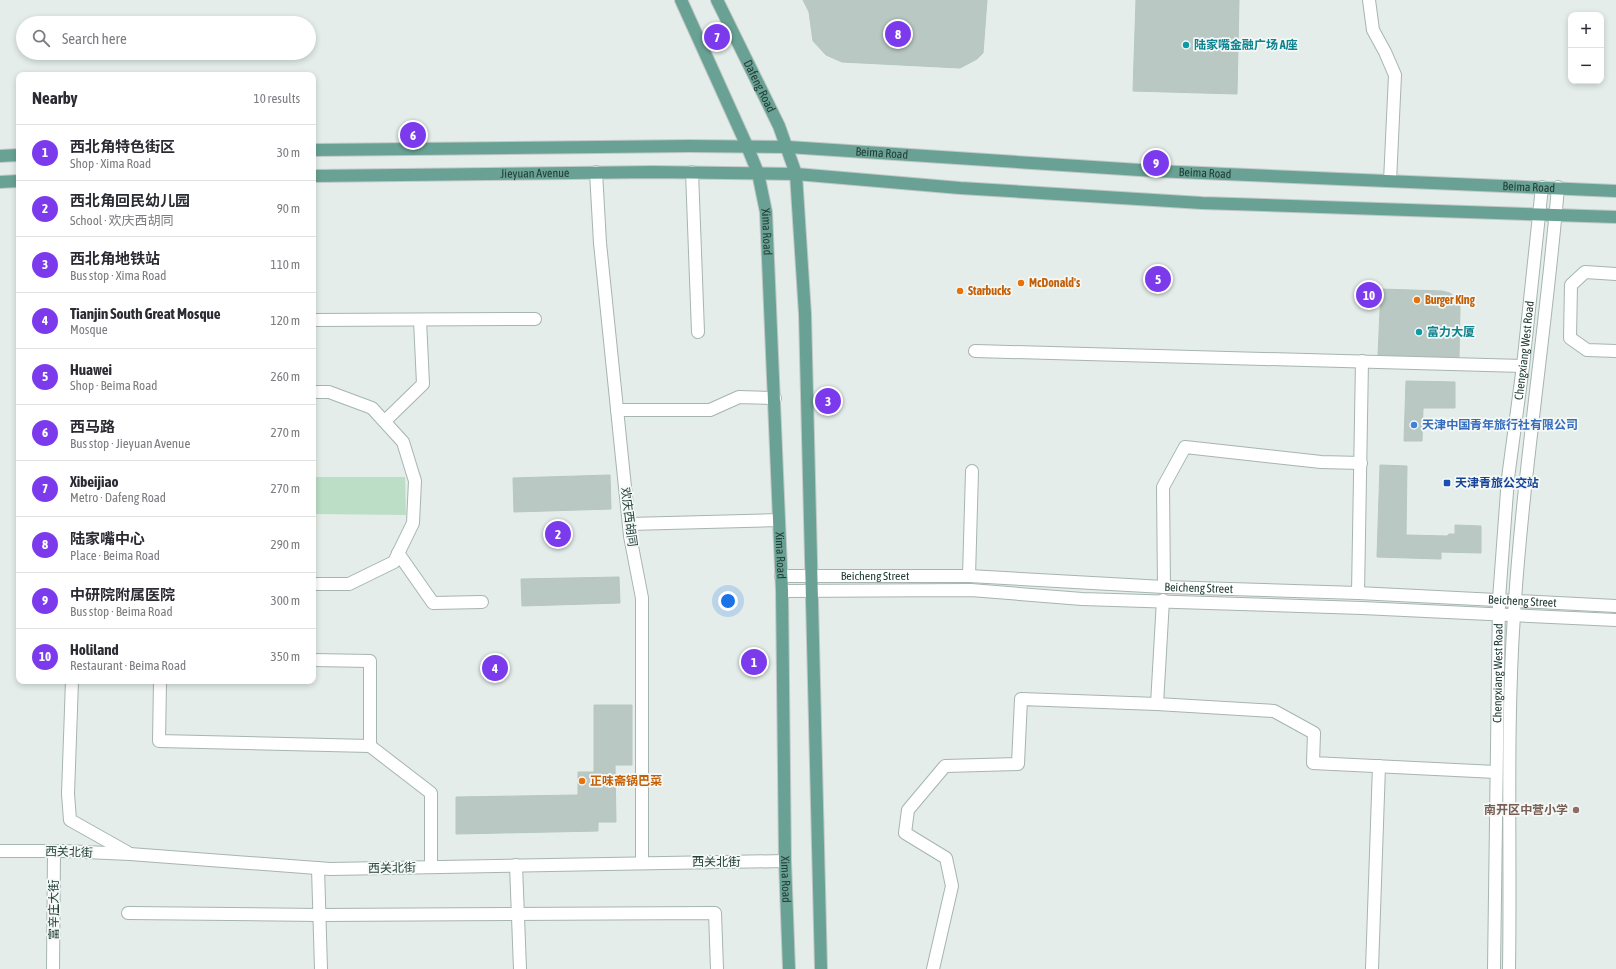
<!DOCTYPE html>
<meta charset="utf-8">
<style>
body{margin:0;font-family:"Asap Condensed","Noto Sans SC",sans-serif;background:#f7f7f7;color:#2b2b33}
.controls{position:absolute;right:12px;top:12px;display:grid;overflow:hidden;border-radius:8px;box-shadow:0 2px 6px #0003}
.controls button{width:36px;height:36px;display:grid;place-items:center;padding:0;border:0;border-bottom:1px solid #e1e1e2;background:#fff;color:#2b2b33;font:20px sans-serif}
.you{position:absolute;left:728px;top:601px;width:14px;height:14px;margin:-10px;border:3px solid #fff;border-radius:50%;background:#1a73e8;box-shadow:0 0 0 6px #1a73e833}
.badge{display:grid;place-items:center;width:26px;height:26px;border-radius:50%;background:#7c3aed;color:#fff;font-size:13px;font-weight:700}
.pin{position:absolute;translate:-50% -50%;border:2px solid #fff;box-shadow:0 1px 4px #0006}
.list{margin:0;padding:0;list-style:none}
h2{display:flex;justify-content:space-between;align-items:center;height:52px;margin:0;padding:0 16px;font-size:17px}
h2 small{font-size:13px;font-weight:400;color:#7c7c81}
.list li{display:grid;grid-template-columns:26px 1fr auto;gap:12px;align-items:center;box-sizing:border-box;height:56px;padding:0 16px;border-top:1px solid #e1e1e2}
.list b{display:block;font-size:15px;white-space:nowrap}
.list p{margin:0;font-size:13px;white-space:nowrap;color:#7c7c81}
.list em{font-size:13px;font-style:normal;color:#7c7c81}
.icon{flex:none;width:22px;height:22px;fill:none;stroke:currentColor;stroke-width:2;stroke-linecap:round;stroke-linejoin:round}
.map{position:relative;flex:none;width:1616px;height:969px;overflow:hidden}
.search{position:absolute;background:#fff;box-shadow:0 2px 6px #0003;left:16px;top:16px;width:300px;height:44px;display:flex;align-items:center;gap:10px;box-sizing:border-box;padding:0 14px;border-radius:22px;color:#7c7c81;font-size:15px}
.panel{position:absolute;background:#fff;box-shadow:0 2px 6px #0003;left:16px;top:72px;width:300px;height:612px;border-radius:8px}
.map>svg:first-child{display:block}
.green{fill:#bddec6}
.building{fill:#b9c8c2;stroke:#b6c7c0}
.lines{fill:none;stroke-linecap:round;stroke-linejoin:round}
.minor-casing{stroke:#a6b5b0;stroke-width:14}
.major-casing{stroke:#c1c9c7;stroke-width:14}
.minor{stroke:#fff;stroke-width:12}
.major{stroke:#69a294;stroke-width:12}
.culture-dot{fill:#0f9aa8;stroke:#f4f9f7;stroke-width:1.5}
.food-dot{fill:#e8710a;stroke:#f4f9f7;stroke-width:1.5}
.shop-dot{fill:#3f7fe0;stroke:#f4f9f7;stroke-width:1.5}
.transit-dot{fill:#1a4fb4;stroke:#f4f9f7;stroke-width:1.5}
.education-dot{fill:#8d6e63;stroke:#f4f9f7;stroke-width:1.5}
.labels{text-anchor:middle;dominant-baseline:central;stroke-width:3.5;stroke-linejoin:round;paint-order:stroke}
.culture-label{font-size:12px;font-weight:bold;fill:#0d838f;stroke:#f4f9f7;text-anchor:start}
.street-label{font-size:12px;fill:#233e38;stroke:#f4f9f7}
.food-label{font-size:12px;font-weight:bold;fill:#c56008;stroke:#f4f9f7;text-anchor:start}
.shop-label{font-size:12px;font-weight:bold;fill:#366cbe;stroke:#f4f9f7;text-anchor:start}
.transit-label{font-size:12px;font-weight:bold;fill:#164399;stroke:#f4f9f7;text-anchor:start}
.education-label{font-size:12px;font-weight:bold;fill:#785e54;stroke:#f4f9f7;text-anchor:end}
</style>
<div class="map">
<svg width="1616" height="969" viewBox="0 0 1616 969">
<rect width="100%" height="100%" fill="#e4ede9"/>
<path class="green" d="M313,477H405L406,515L313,514Z"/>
<g class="building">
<path d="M803,0H987L983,53L977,59L960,68L842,62L826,55L813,41L809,12Z"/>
<path d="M1136,0H1239L1237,94L1133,91Z"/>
<path d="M1381,289L1442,291L1450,293L1457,299L1460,307L1459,357L1378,355Z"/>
<path d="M1406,381L1455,382V408H1423L1422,441H1404Z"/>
<path d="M1380,465L1407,466L1406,535L1447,536L1449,534H1455V525L1481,526V553L1441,552V559L1377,557Z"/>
<path d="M610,475L611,509L514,512L513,478Z"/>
<path d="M619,577L620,603L522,606L521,579Z"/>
<path d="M594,705H632V765H615L616,822H598V831L456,834V797L578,795V772H594Z"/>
</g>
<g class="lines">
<defs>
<g id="minor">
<path d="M1369,0L1373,30L1385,52L1395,75L1390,181"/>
<path d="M596,172L600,243L630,536L642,598V862"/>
<path d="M692,172L698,332"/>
<path d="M1616,274L1585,272L1571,285L1570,338L1587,350L1616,351"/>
<path d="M313,320L535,319"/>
<path d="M975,351L1523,366"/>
<path d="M313,392H329L372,408L403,442L415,481L413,523L394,562L349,584H313"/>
<path d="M617,410H710L739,397L775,398"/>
<path d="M385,421L423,384L420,320"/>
<path d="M629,524L779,520"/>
<path d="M398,553L433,603L482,602"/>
<path id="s1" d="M781,576H969L1164,587L1358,593L1616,606"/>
<path d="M969,576L972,471"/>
<path d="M1164,587L1163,487L1185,447L1321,462L1361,463"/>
<path d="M782,591L971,590L1082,599L1362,608L1616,620"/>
<path d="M1358,593L1362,361"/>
<path d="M1163,600L1157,704L1274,711L1314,733L1313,763L1496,772"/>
<path d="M313,660L370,661V746"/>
<path d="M72,681L68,794L70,820L127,852"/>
<path d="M160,681L159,741L370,746L431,793V867"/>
<path d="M0,851H63L130,854L330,869L785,861"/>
<path d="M516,865L520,969"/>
<path d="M318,868L321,969"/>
<path d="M128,913L319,915L715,913L717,969"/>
<path d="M53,969L54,851"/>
<path d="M933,969L952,886L946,858L905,833L908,810L945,766L1018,764L1021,699L1157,704"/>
<path d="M1372,969L1379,766"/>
<path id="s2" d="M1494,969L1499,599L1508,478L1523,366L1542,187"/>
<path d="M1509,969C1511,851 1506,732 1514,615C1523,472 1546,330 1558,187"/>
</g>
<g id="major">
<path id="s3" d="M681,0L747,146L758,173L766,212L782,591L785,861L789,969"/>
<path id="s4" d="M717,0L779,126L796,174L805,314L821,969"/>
<path id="s5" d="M313,150L689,146L788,147L1155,171L1616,191"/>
<path d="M0,156L19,155"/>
<path id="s6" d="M313,176L653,172L796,174L960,188L1202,203L1616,217"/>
<path d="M0,182L19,181"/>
</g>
</defs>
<use href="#minor" class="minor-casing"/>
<use href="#major" class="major-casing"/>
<use href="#minor" class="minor"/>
<use href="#major" class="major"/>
</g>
<g class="culture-dot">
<circle cx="1186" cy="45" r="4"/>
<circle cx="1419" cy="332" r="4"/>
</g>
<g class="food-dot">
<circle cx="1021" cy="283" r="4"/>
<circle cx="960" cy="291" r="4"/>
<circle cx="1417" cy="300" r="4"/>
<circle cx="582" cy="781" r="4"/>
</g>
<circle class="shop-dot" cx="1414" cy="425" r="4"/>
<rect class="transit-dot" x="1443" y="479" width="8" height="8" rx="2"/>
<circle class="education-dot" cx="1576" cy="810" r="4"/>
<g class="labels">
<g class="culture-label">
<text x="1194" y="45">陆家嘴金融广场 A座</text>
<text x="1427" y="332">富力大厦</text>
</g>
<g class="street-label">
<text stroke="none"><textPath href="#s4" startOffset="96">Dafeng Road</textPath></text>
<text stroke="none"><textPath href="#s5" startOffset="569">Beima Road</textPath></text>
<text stroke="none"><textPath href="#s6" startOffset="222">Jieyuan Avenue</textPath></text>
<text stroke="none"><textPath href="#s5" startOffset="893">Beima Road</textPath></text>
<text stroke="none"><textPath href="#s5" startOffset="1217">Beima Road</textPath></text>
<text stroke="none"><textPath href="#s3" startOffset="249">Xima Road</textPath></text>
<text stroke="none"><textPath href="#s2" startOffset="620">Chengxiang West Road</textPath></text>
<text transform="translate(629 517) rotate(83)">欢庆西胡同</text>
<text stroke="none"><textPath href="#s3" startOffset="573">Xima Road</textPath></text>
<text stroke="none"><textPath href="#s1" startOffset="94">Beicheng Street</textPath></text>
<text stroke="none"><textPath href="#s1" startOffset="418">Beicheng Street</textPath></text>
<text stroke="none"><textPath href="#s1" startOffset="742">Beicheng Street</textPath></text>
<text stroke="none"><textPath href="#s2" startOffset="296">Chengxiang West Road</textPath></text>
<text transform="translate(69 852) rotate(2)">西关北街</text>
<text x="716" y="862">西关北街</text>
<text transform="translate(392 868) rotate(-1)">西关北街</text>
<text stroke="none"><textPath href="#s3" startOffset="897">Xima Road</textPath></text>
<text transform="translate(54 910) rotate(-90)">富辛庄大街</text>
</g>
<g class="food-label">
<text x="1029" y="283">McDonald's</text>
<text x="968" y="291">Starbucks</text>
<text x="1425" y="300">Burger King</text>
<text x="590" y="781">正味斋锅巴菜</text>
</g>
<g class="shop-label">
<text x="1422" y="425">天津中国青年旅行社有限公司</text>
</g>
<g class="transit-label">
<text x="1455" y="483">天津青旅公交站</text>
</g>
<g class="education-label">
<text x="1568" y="810">南开区中营小学</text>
</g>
</g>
</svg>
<div class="controls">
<button>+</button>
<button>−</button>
</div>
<div class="you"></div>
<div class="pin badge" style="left:754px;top:662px">1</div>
<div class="pin badge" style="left:558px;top:534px">2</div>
<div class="pin badge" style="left:828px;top:401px">3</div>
<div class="pin badge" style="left:495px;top:668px">4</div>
<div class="pin badge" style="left:1158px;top:279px">5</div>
<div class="pin badge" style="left:413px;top:135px">6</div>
<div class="pin badge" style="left:717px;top:37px">7</div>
<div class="pin badge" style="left:898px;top:34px">8</div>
<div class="pin badge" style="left:1156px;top:163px">9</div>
<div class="pin badge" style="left:1369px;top:295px">10</div>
<div class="search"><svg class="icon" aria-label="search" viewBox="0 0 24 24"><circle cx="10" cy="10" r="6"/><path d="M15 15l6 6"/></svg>Search here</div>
<section class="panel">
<h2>Nearby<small>10 results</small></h2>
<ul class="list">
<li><span class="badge">1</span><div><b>西北角特色街区</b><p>Shop · Xima Road</p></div><em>30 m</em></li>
<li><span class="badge">2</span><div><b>西北角回民幼儿园</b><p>School · 欢庆西胡同</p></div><em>90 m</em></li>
<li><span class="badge">3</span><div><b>西北角地铁站</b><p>Bus stop · Xima Road</p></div><em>110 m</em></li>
<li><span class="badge">4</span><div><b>Tianjin South Great Mosque</b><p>Mosque</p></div><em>120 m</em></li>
<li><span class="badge">5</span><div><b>Huawei</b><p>Shop · Beima Road</p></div><em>260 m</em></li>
<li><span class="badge">6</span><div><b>西马路</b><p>Bus stop · Jieyuan Avenue</p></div><em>270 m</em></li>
<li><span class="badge">7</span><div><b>Xibeijiao</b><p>Metro · Dafeng Road</p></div><em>270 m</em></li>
<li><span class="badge">8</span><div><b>陆家嘴中心</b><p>Place · Beima Road</p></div><em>290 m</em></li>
<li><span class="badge">9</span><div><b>中研院附属医院</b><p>Bus stop · Beima Road</p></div><em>300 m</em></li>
<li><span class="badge">10</span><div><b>Holiland</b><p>Restaurant · Beima Road</p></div><em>350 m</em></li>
</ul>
</section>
</div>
